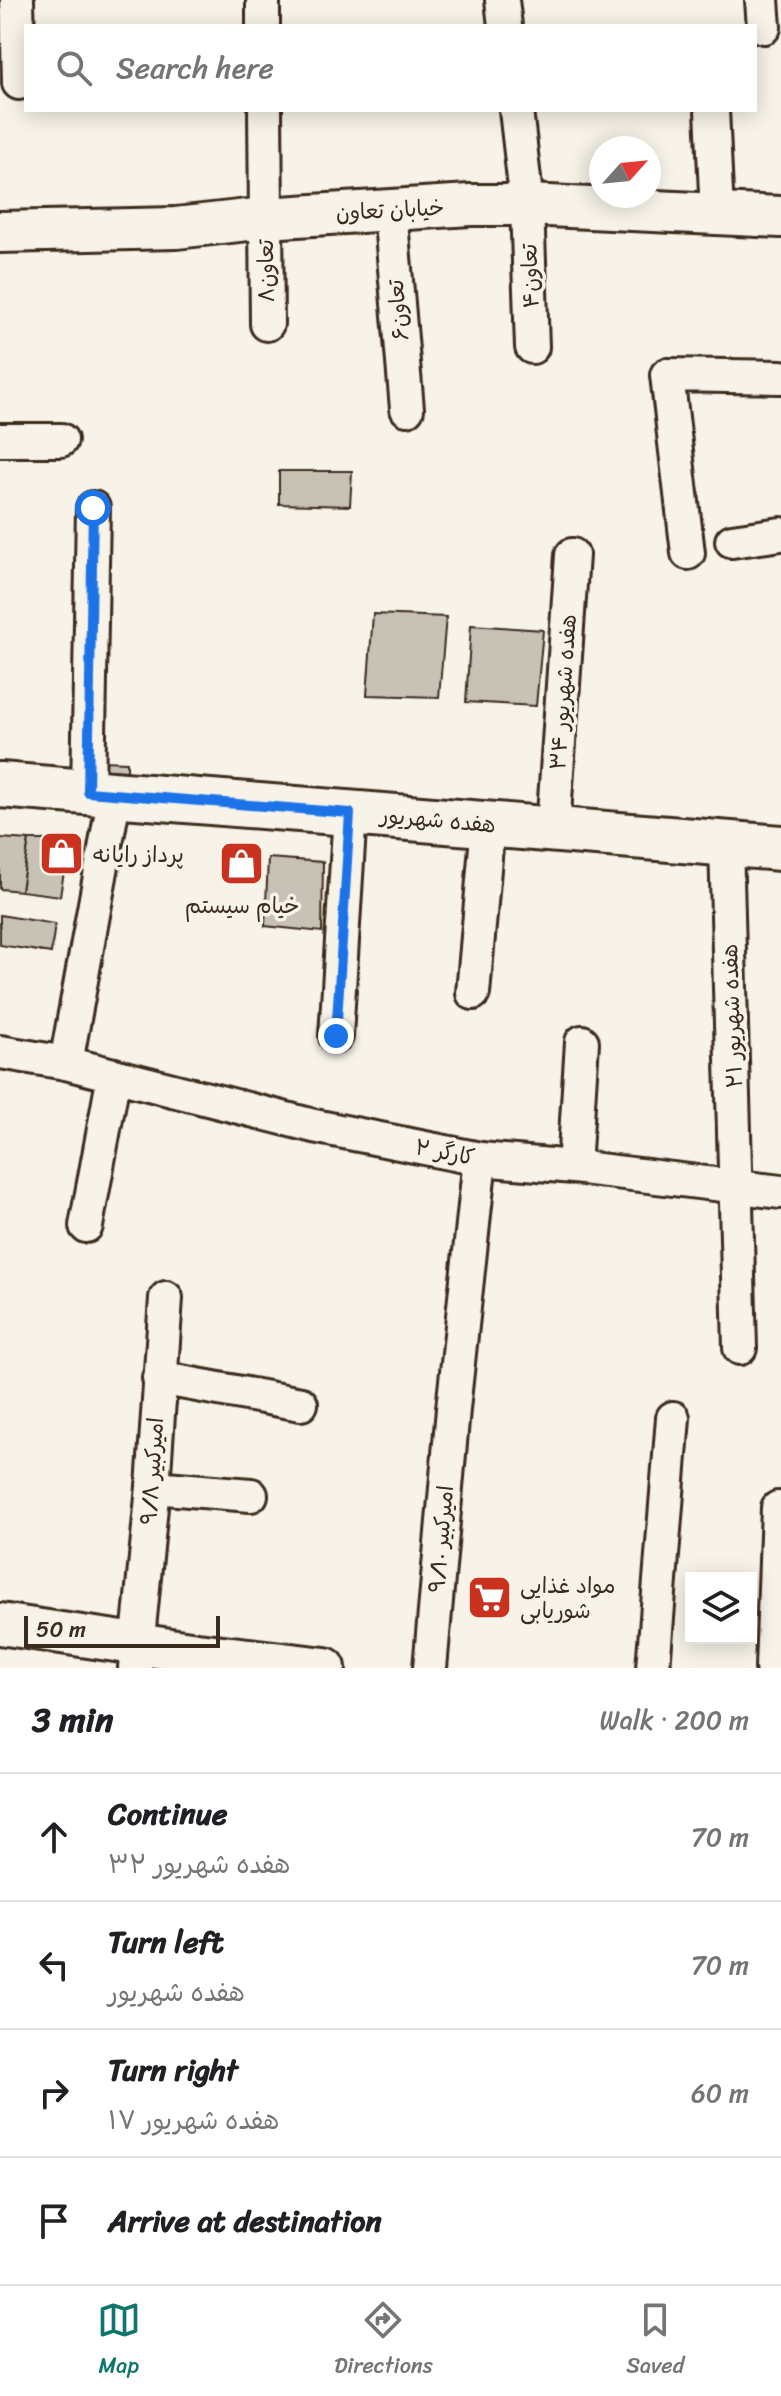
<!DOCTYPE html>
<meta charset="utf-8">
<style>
body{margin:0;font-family:Sriracha,"Playpen Sans Arabic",sans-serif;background:#f6f6f6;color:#202124}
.controls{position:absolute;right:24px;bottom:24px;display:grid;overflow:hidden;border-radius:0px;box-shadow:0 4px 20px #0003}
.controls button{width:72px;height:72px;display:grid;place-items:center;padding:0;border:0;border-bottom:2px solid #e0e0e0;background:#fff;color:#202124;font:40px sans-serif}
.compass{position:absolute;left:589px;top:136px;width:72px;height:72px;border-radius:50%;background:#fff;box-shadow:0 4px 20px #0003;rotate:63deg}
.scale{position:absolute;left:24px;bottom:20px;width:196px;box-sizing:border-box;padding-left:8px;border:4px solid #3b2a1e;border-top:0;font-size:22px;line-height:28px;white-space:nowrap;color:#3b2a1e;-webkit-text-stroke:6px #f7f3e8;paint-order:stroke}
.stop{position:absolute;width:24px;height:24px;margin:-18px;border:6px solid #1a73e8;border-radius:50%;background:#fff}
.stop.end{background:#1a73e8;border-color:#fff;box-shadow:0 2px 8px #0008}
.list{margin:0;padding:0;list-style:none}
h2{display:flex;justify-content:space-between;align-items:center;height:104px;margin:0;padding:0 32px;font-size:34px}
h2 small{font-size:26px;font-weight:400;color:#757577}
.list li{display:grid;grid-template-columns:52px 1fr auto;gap:24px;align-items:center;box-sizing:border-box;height:128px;padding:0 32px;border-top:2px solid #e0e0e0}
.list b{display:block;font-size:30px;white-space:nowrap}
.list p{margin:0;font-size:26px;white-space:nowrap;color:#757577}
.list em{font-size:26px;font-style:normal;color:#757577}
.icon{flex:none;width:44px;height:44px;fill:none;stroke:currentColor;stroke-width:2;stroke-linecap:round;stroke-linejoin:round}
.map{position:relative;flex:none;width:781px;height:1668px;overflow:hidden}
.search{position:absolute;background:#fff;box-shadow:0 4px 20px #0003;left:24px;right:24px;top:24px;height:88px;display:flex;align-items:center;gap:20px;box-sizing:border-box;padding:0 28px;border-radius:0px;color:#757577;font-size:30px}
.sheet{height:616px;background:#fff}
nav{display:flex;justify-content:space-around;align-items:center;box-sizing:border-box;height:112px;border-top:2px solid #e0e0e0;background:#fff;font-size:22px;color:#757577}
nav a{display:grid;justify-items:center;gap:4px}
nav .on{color:#0f766e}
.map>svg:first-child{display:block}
.building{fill:#c8c1b6;stroke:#3b2a1e;stroke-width:2}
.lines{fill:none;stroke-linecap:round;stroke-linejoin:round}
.minor-casing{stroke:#3b2a1e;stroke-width:38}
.tertiary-casing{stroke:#3b2a1e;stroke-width:46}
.primary-casing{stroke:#3b2a1e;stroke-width:50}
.minor{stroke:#f7f3e8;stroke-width:32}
.tertiary{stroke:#f7f3e8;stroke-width:40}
.primary{stroke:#f7f3e8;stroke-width:44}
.route{stroke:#1a73e8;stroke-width:10}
.labels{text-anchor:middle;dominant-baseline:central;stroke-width:7;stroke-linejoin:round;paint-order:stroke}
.street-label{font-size:22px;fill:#3b2a1e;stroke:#f7f3e8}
.poi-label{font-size:22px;fill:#3b2a1e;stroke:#f7f3e8;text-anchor:start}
</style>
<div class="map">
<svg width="781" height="1668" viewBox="0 0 781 1668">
<rect width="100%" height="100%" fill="#f7f3e8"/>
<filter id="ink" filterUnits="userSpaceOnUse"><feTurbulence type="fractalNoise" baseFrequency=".0125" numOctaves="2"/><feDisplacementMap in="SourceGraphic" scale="16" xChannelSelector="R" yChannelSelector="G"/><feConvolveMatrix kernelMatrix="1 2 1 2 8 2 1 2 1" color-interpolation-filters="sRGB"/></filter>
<g filter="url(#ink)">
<g class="building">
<path d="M279,471H352L350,506L279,504Z"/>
<path d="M373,614L446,617L439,697L367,695Z"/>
<path d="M471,625L543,630L536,706L466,702Z"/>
<path d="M102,761L127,762V771L102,770Z"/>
<path d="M0,838L29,840L21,891L0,889Z"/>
<path d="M29,840H53L62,849L66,860L60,896L21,891Z"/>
<path d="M268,858L323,862L322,932L265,926Z"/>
<path d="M0,915L55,924L51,953L0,945Z"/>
</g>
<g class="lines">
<defs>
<g id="minor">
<path d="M17,0L19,83"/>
<path d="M263,0V26"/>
<path d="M502,0L505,26"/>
<path d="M762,0L764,27"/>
<path d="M265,110L267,324"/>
<path d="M516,110L527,205L532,347"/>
<path d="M712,110L717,214"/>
<path d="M390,210L407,409"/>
<path d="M0,440H61"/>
<path d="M732,541L781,534"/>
<path d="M688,553L667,375L781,377"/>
<path d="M88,792L93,508"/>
<path d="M553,829L572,555"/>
<path d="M726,843L740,1348"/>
<path d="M473,993L488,824"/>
<path d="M336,1036L350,813"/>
<path d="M0,1052L66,1063L314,1126L480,1159L574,1167L781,1192"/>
<path d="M66,1063L115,794"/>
<path d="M574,1167L582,1042"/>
<path d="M86,1226L114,1075"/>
<path d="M159,1378L301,1404"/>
<path d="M153,1487L251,1495"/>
<path d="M135,1668L153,1487L166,1298"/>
<path d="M430,1668L453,1409L480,1159"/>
<path d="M653,1668L673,1418"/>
<path d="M772,1668L778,1508"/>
</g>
<g id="tertiary">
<path d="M0,232L176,228L266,218L470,205H527L781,217"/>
<path d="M0,1624L197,1653L325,1668"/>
</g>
<path id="primary" d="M0,785L781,848"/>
</defs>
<use href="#minor" class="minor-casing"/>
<use href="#tertiary" class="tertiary-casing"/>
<use href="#primary" class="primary-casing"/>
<use href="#minor" class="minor"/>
<use href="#tertiary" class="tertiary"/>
<use href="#primary" class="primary"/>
</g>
</g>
<g class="lines" filter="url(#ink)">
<path class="route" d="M93,508L88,792L350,813L336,1036"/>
</g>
<defs>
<symbol id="shop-square" viewBox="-11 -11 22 22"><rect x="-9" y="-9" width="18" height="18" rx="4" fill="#c8321e" stroke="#f7f3e8"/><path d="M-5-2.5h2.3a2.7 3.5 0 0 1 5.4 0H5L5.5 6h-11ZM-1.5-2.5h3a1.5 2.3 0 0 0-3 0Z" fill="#fff"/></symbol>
<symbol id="supermarket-square" viewBox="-11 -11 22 22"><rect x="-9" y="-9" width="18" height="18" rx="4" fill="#c8321e" stroke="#f7f3e8"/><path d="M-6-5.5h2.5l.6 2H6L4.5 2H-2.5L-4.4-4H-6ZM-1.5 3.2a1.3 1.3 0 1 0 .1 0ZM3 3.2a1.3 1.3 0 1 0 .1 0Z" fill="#fff"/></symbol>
</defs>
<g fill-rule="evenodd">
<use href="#shop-square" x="36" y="828" width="51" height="51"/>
<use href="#shop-square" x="216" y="838" width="51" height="51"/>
<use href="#supermarket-square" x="464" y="1572" width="51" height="51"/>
</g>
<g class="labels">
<g class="street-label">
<text transform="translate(390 210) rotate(-3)">خیابان تعاون</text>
<text transform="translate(266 271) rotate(-91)">تعاون۸</text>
<text transform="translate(530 276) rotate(-92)">تعاون۴</text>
<text transform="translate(398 310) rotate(-95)">تعاون۶</text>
<text transform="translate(563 692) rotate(-86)">هفده شهریور ۳۴</text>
<text transform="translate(438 820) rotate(5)">هفده شهریور</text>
<text transform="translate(732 1016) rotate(-92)">هفده شهریور ۲۱</text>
<text transform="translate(445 1152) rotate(11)">کارگر ۲</text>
<text transform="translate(152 1471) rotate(-86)">امیرکبیر ۹/۸</text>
<text transform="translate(441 1539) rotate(-85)">امیرکبیر ۹/۱۰</text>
</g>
<g class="poi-label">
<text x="93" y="854">پرداز رایانه</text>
<text x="242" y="905" text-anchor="middle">خیام سیستم</text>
<text x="520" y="1585">مواد غذایی<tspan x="520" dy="25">شوریابی</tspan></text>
</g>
</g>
</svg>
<div class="controls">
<button><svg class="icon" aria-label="layers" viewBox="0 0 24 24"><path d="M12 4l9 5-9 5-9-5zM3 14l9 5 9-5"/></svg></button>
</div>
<svg class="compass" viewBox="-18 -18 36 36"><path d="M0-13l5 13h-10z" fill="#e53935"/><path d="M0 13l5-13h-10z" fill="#757577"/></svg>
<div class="scale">50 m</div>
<div class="stop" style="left:93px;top:508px"></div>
<div class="stop end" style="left:336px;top:1036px"></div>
<div class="search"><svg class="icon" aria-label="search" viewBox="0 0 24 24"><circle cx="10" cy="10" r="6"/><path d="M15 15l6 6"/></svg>Search here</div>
</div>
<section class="sheet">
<h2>3 min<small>Walk · 200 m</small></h2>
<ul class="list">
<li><svg class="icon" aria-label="ahead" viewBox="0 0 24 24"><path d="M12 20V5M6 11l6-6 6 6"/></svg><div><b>Continue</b><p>هفده شهریور ۳۲</p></div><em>70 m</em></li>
<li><svg class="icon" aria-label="left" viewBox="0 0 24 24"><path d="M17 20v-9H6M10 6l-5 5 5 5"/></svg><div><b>Turn left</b><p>هفده شهریور</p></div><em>70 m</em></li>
<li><svg class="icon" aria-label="right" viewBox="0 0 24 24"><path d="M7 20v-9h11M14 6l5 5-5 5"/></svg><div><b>Turn right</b><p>هفده شهریور ۱۷</p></div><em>60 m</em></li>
<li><svg class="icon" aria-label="arrive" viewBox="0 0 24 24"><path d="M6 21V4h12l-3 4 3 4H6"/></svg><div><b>Arrive at destination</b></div></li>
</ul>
</section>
<nav>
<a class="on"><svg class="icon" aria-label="map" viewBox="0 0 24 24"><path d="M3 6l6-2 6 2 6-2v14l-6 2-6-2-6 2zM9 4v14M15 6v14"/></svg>Map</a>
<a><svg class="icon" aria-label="directions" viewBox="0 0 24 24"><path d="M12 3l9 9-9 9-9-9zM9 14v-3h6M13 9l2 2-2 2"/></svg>Directions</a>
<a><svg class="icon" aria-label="saved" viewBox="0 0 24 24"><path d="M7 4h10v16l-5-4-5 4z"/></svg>Saved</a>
</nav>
